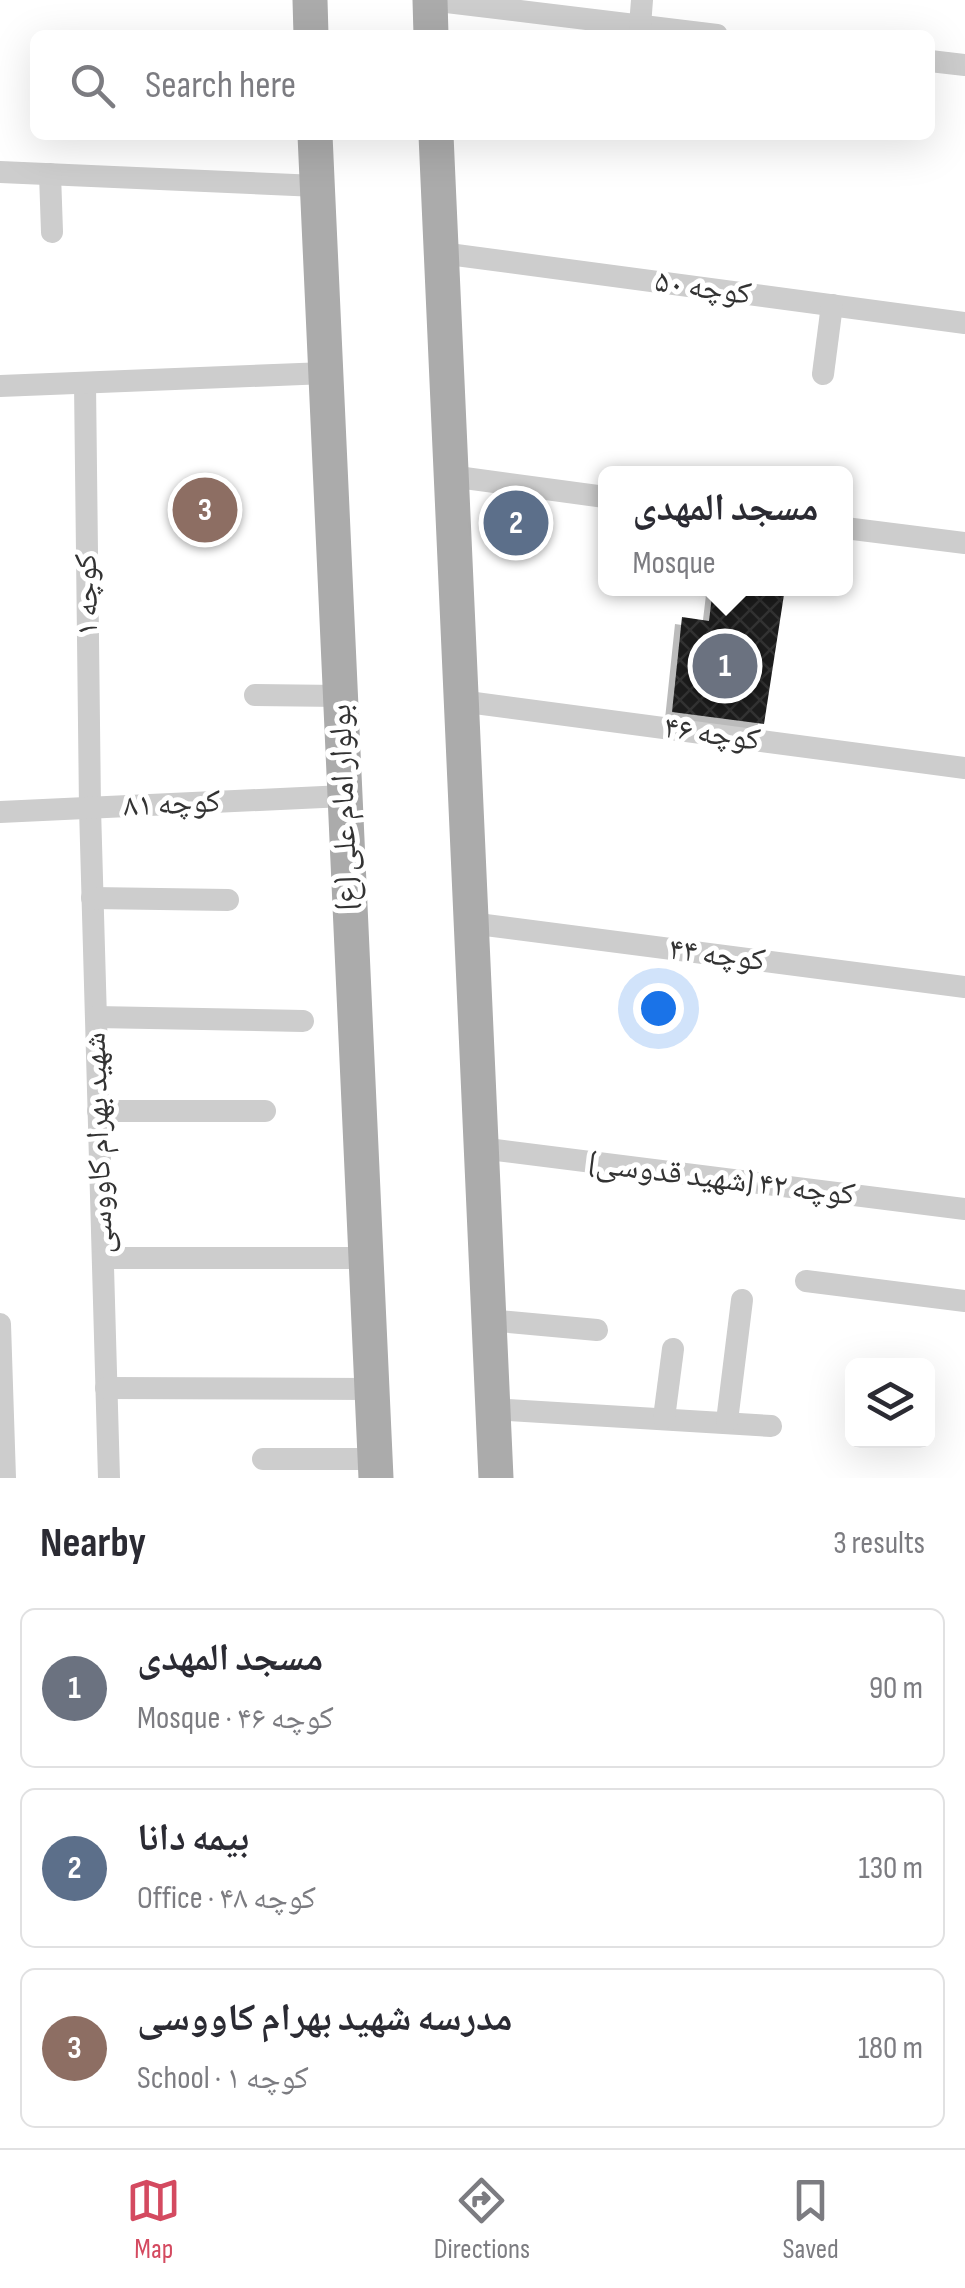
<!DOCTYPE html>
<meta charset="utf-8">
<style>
body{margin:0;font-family:"Sofia Sans Condensed","Noto Naskh Arabic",sans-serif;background:#f2f2f3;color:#2b2b33}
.controls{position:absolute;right:30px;bottom:30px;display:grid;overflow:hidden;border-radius:15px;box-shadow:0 10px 40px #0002}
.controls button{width:90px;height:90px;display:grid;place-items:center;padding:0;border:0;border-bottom:2px solid #e1e1e2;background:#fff;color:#2b2b33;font:50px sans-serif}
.you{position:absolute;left:658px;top:1008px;width:35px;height:35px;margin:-25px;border:8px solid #fff;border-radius:50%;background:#1a73e8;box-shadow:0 0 0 15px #1a73e833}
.badge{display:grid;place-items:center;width:65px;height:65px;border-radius:50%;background:#d44a60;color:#fff;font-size:32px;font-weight:700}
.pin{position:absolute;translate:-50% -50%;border:5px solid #fff;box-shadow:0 2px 10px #0006}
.popup{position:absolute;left:598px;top:466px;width:255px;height:130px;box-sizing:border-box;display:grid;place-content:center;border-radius:15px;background:#fff;filter:drop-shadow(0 2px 8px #0005);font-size:32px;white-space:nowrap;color:#7c7c81}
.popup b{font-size:38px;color:#2b2b33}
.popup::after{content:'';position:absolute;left:50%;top:100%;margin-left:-20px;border:20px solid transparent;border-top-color:#fff}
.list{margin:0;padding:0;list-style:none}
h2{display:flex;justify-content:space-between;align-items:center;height:130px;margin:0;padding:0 40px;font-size:42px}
h2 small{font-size:32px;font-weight:400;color:#7c7c81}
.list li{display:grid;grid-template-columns:65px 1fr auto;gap:30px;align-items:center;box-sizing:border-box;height:160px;margin:0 20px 20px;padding:0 20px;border:2px solid #e1e1e2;border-radius:15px}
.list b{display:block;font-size:38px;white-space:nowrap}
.list p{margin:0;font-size:32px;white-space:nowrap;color:#7c7c81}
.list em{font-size:32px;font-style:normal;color:#7c7c81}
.icon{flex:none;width:55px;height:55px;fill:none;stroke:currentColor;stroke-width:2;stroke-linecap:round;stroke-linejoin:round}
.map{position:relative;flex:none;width:965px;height:1478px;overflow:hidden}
.search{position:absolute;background:#fff;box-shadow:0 10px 40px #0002;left:30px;right:30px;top:30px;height:110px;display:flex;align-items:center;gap:25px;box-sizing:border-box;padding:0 35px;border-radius:15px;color:#7c7c81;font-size:38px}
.sheet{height:670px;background:#fff}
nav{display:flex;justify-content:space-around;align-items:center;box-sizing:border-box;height:140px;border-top:2px solid #e1e1e2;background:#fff;font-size:28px;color:#7c7c81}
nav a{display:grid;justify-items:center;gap:5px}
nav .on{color:#d44a60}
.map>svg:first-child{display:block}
.building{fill:url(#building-cross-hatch);filter:url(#shadow)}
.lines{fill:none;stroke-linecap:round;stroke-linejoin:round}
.street{stroke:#cdcdcd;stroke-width:22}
.primary{stroke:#ababab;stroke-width:35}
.labels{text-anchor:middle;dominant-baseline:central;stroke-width:10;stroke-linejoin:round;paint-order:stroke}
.street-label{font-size:32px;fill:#333;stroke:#fff}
</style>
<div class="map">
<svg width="965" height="1478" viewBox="0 0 965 1478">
<defs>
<pattern id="building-cross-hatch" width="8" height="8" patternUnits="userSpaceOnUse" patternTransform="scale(2.5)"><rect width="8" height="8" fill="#1a1a1a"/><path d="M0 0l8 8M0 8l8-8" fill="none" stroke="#333"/></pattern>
<filter id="shadow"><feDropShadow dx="-7" dy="7" stdDeviation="0" flood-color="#0004"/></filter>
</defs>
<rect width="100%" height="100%" fill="#fff"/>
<path class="building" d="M713,588H785L764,724L672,712L682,617L709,621Z"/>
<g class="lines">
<g class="street">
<path d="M430,0L717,35"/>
<path d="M640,26L642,0"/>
<path d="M930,61L965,65"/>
<path d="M0,172L317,186"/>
<path d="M50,174L52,232"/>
<path d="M441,253L965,323"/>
<path d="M823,374L832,305"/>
<path d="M85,383L90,808L109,1478"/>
<path d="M0,386L326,373"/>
<path d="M450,476L605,497"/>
<path d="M845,528L965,543"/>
<path d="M255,695L340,696"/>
<path d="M460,701L965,768"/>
<path d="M0,812L344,796"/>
<path d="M92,898L228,900"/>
<path d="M470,923L965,987"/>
<path d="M96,1017L303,1021"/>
<path d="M98,1111H265"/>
<path d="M480,1148L965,1209"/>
<path d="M103,1258H365"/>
<path d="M806,1281L965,1301"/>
<path d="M488,1320L597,1330"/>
<path d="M0,1324L5,1478"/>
<path d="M106,1388L371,1389"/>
<path d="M492,1409L771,1426"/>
<path d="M664,1418L673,1349"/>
<path d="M727,1421L742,1300"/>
<path d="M263,1459H375"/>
</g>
<g class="primary">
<path d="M310,0L311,35"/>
<path d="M430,0L431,35"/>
<path d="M315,135L376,1478"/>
<path d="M436,135L496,1478"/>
</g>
</g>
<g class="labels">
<g class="street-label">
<text transform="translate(703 288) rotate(8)">کوچه ۵۰</text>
<text transform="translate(87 595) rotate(-91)">کوچه ۱</text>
<text transform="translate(712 734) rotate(8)">کوچه ۴۶</text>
<text transform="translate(172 804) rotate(-3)">کوچه ۸۱</text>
<text transform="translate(344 807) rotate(-92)">بولوار امام علی (ع)</text>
<text transform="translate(717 955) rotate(7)">کوچه ۴۴</text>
<text transform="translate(99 1143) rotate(-92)">شهید بهرام کاووسی</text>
<text transform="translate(722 1179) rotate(7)">کوچه ۴۲ (شهید قدوسی)</text>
</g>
</g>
</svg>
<div class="controls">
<button><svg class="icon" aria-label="layers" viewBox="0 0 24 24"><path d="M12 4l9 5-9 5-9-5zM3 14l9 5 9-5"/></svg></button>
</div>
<div class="you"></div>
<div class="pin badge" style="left:725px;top:666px;background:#6b7280">1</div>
<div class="popup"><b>مسجد المهدی</b>Mosque</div>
<div class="pin badge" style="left:516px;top:523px;background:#5c6f8a">2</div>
<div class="pin badge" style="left:205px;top:510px;background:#8d6e63">3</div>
<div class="search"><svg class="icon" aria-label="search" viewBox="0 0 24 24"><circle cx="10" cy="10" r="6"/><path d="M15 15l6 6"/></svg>Search here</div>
</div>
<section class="sheet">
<h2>Nearby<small>3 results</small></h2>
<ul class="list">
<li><span class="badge" style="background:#6b7280">1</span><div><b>مسجد المهدی</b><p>Mosque · کوچه ۴۶</p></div><em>90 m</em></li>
<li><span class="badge" style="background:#5c6f8a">2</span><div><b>بیمه دانا</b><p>Office · کوچه ۴۸</p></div><em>130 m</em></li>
<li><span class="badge" style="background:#8d6e63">3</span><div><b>مدرسه شهید بهرام کاووسی</b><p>School · کوچه ۱</p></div><em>180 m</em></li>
</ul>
</section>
<nav>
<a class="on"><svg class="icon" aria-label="map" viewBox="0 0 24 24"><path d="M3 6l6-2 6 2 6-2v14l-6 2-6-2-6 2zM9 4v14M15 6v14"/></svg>Map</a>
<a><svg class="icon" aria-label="directions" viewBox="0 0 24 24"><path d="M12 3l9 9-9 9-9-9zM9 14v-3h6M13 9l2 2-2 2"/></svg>Directions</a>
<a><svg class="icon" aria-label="saved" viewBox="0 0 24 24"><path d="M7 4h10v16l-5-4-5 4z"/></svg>Saved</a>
</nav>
